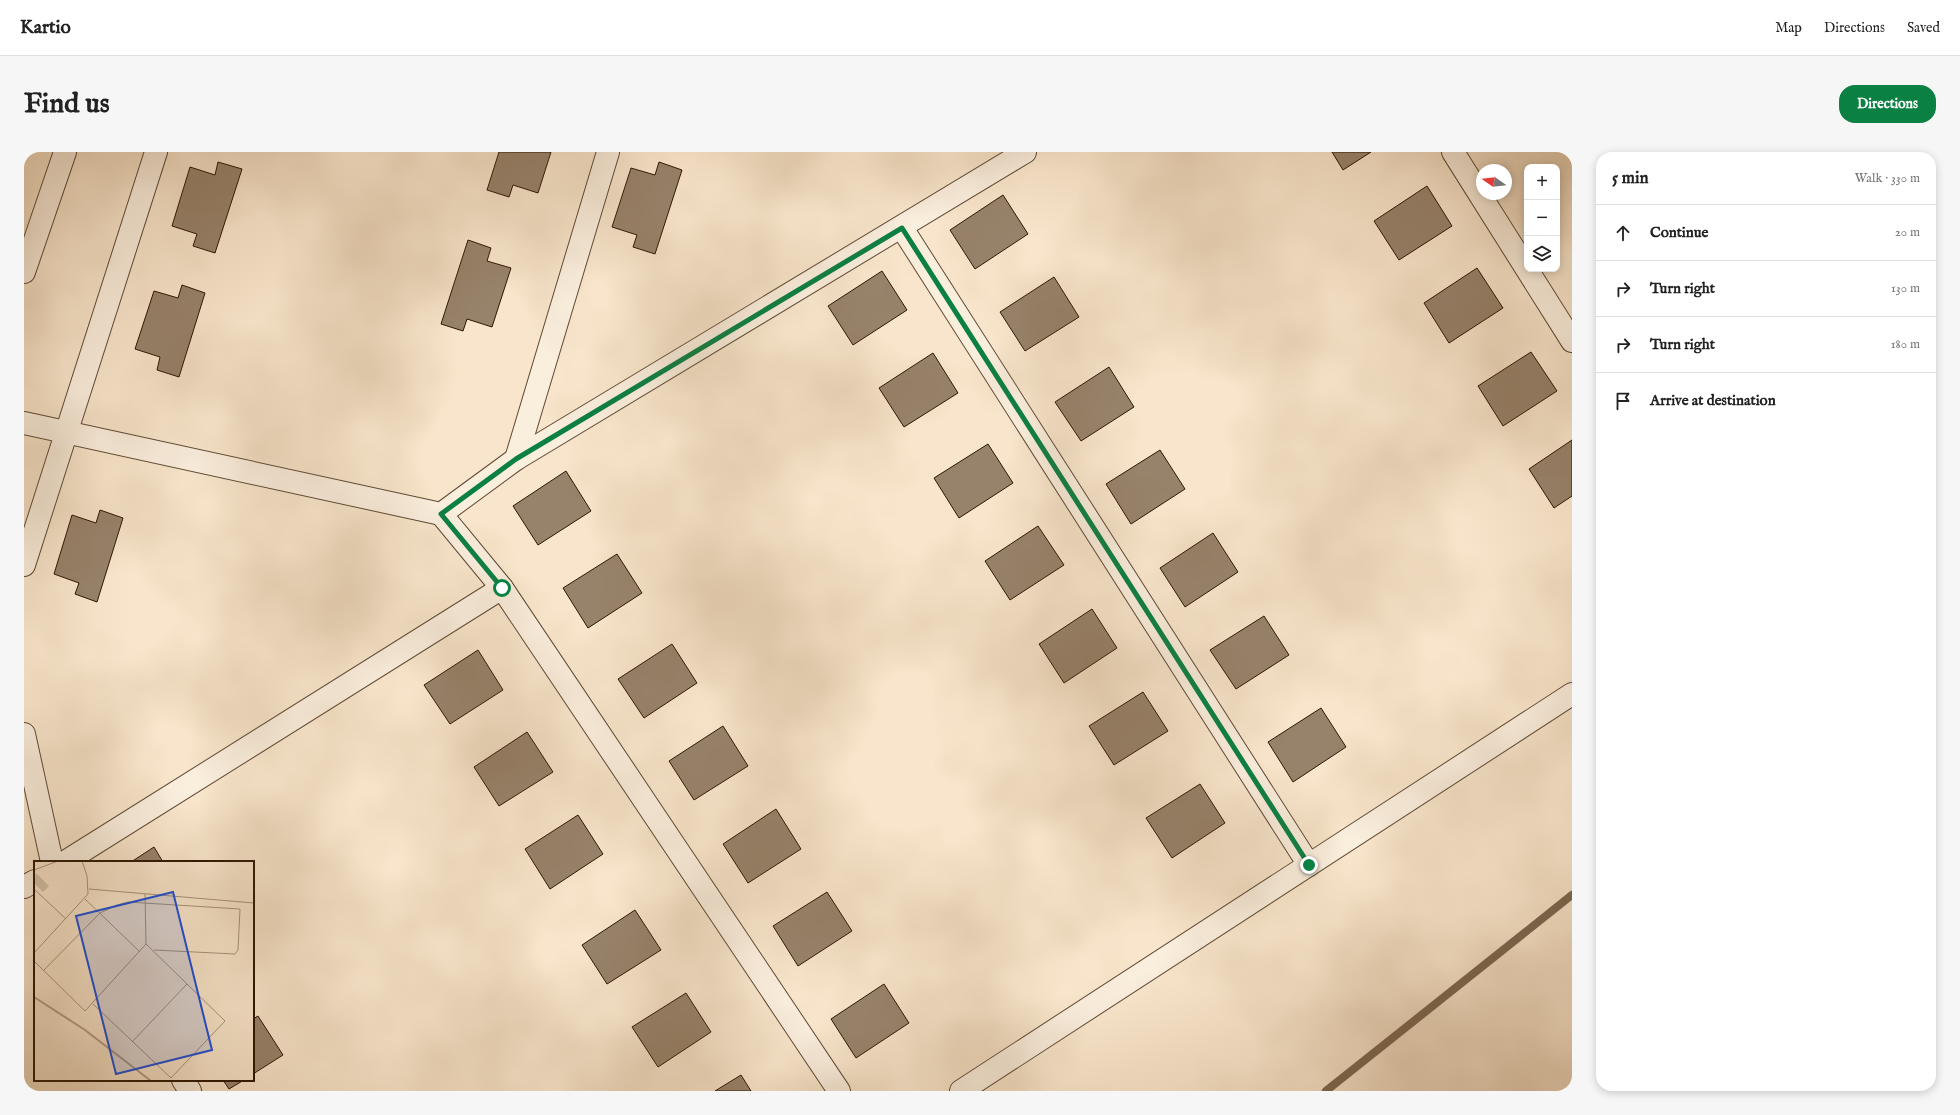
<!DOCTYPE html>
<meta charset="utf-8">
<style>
body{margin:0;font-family:"IM FELL English",serif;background:#f6f6f6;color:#222}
.controls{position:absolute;right:12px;top:12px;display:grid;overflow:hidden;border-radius:8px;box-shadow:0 2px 10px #0003}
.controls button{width:36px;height:36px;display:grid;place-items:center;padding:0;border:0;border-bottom:1px solid #e0e0e0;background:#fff;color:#222;font:20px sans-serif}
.compass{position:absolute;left:1452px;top:12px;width:36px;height:36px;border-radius:50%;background:#fff;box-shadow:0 2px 10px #0003;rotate:284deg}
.stop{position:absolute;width:12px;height:12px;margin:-9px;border:3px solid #0b8043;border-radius:50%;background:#fff}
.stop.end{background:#0b8043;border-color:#fff;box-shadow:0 1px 4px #0008}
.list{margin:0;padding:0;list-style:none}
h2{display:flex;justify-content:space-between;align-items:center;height:52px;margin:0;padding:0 16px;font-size:17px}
h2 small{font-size:13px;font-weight:400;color:#767676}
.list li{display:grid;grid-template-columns:26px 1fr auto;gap:12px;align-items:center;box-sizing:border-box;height:56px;padding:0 16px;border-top:1px solid #e0e0e0}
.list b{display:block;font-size:15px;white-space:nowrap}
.list em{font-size:13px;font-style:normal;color:#767676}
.icon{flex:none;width:22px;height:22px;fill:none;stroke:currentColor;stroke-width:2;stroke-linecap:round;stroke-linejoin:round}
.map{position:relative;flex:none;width:1548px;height:939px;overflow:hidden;border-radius:16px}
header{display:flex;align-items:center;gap:24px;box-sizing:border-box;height:56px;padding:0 20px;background:#fff;border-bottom:1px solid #e0e0e0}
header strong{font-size:19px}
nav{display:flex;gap:22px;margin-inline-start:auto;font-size:14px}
.intro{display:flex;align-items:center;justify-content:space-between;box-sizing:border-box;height:96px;padding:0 24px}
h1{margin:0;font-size:28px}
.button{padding:10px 18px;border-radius:16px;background:#0b8043;color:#fff;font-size:14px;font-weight:700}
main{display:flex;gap:24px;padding:0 24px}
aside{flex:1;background:#fff;border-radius:16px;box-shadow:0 2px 10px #0003}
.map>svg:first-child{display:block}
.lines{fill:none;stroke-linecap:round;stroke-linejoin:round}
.stream{stroke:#7d6952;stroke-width:8}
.building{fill:#97826b;stroke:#2d1703}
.minor-casing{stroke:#604a35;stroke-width:24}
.tertiary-casing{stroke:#604a35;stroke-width:24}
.minor{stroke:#faeedd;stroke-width:22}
.tertiary{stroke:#faeedd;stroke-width:22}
.route{stroke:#0b8043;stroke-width:5}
.inset-river{fill:none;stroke:#b39f87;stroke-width:2}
.inset-road{fill:none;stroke:#a7937b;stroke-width:1}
.view{fill:#1d4ed8;fill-opacity:0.15;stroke:#1d4ed8;stroke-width:2}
.inset-edge{fill:none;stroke:#2d1703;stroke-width:2}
</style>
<header>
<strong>Kartio</strong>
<nav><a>Map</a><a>Directions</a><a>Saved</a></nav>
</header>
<div class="intro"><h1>Find us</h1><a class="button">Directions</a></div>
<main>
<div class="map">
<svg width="1548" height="939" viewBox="0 0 1548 939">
<rect width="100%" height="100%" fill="#f8e5cb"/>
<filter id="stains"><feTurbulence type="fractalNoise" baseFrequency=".005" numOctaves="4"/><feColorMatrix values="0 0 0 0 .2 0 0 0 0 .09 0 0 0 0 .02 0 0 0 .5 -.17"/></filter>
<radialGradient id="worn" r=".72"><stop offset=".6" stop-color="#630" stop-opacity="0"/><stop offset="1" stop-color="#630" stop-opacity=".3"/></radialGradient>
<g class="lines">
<path class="stream" d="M1302,939L1548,743"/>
</g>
<g class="building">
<path d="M475,0H527L514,41L489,33L485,45L463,38Z"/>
<path d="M1308,0H1347L1319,18Z"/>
<path d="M194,10L218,17L191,101L169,94L173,82L148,74L166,15L191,23Z"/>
<path d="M635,10L658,18L631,102L609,95L613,83L588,75L607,16L631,23Z"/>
<path d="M1403,34L1428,74L1375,108L1350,69Z"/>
<path d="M979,43L1004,82L951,117L926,78Z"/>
<path d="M444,88L467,96L463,109L487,116L468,175L443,167L439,179L417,172Z"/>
<path d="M1453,116L1479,156L1425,191L1400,151Z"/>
<path d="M858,119L883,158L829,193L804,154Z"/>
<path d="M1030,125L1055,165L1001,199L976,160Z"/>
<path d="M158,133L181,141L155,225L133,218L136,205L111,197L130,139L154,146Z"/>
<path d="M1507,200L1533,239L1479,274L1454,234Z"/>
<path d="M909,201L934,241L880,275L855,236Z"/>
<path d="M1085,215L1110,255L1057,289L1031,250Z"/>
<path d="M1548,288V344L1530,356L1505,317Z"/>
<path d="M964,292L989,331L935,366L910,326Z"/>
<path d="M1136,298L1161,337L1107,372L1082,332Z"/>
<path d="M542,319L567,359L514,393L489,354Z"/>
<path d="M76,358L99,366L73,450L51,442L55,431L30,422L48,363L72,371Z"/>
<path d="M1014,374L1040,413L986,448L961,409Z"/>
<path d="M1189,381L1214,420L1161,455L1136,416Z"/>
<path d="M593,402L618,441L564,476L539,436Z"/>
<path d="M1068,457L1093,496L1040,531L1015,492Z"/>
<path d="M1240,464L1265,503L1212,537L1186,498Z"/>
<path d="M648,492L673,531L620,566L594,527Z"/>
<path d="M454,498L479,538L426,572L400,533Z"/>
<path d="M1119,540L1144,579L1090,613L1065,574Z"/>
<path d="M1297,556L1322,595L1269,630L1244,590Z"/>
<path d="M699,574L724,614L670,648L645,609Z"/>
<path d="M503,580L529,620L475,654L450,615Z"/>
<path d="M1176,632L1201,671L1148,706L1122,666Z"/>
<path d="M752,657L777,697L724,731L699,692Z"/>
<path d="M554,663L579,702L526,737L501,697Z"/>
<path d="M130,695L139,710H107Z"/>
<path d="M803,740L828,779L774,814L749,774Z"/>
<path d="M611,758L637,798L583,832L558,793Z"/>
<path d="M860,832L885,871L832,906L807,867Z"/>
<path d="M662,841L687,880L634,915L608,875Z"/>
<path d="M234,864L259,903L229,922V867Z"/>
<path d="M717,923L727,939H691Z"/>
<path d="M199,928H220L205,937Z"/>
</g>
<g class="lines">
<defs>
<g id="minor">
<path d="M1429,0L1548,189"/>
<path d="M878,76L1285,713"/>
<path d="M0,271L417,362L492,307L1001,0"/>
<path d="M492,307L584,0"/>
<path d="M417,362L478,436L815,939"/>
<path d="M0,413L132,0"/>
<path d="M0,582L28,710"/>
<path d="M41,710L478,436"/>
<path d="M0,735L11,729"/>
<path d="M159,928L166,939"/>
<path d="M937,939L1548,542"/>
</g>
<path id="tertiary" d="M0,120L41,0"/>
</defs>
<use href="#minor" class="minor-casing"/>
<use href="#tertiary" class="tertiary-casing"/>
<use href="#minor" class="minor"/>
<use href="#tertiary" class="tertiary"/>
</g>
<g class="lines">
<path class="route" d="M478,436L417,362L492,307L878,76L1285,713"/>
</g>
<g transform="translate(10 709)">
<rect width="220" height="220" fill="#f8e5cb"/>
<path d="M2,12L15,25L9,31L0,22Z" fill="#d5c2a9"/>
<path class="inset-river" d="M0,136L51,169L117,220"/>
<path class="inset-road" d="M0,9L24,0M0,28L32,58M55,28L220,42M51,38L106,91M0,92L54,33L53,15L48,0M0,100L51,150L112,83M10,109L66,52L83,44L94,41L206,48L204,89L201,93L120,89M59,143L137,217L191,160L112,83L111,33M98,181L153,123"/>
<path class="view" d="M139,31L178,189L82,213L42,55Z"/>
<rect width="220" height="220" class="inset-edge"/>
</g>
<rect width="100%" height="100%" filter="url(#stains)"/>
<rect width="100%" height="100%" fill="url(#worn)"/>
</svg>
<div class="controls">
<button>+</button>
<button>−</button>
<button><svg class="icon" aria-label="layers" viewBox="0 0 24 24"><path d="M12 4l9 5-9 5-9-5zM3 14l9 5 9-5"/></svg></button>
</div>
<svg class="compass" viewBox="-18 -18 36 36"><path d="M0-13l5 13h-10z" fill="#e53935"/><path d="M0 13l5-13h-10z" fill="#767676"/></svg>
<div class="stop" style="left:478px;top:436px"></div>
<div class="stop end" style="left:1285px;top:713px"></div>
</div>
<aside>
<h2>5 min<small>Walk · 330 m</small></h2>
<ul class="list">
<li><svg class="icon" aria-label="ahead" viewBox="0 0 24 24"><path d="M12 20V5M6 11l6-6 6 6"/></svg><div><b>Continue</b></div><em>20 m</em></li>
<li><svg class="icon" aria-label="right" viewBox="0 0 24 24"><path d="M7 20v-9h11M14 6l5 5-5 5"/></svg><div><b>Turn right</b></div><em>130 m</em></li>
<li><svg class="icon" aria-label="right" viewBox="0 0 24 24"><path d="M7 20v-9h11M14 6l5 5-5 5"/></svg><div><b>Turn right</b></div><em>180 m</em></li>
<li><svg class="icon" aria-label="arrive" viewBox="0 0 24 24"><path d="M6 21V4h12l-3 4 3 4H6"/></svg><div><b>Arrive at destination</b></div></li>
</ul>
</aside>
</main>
